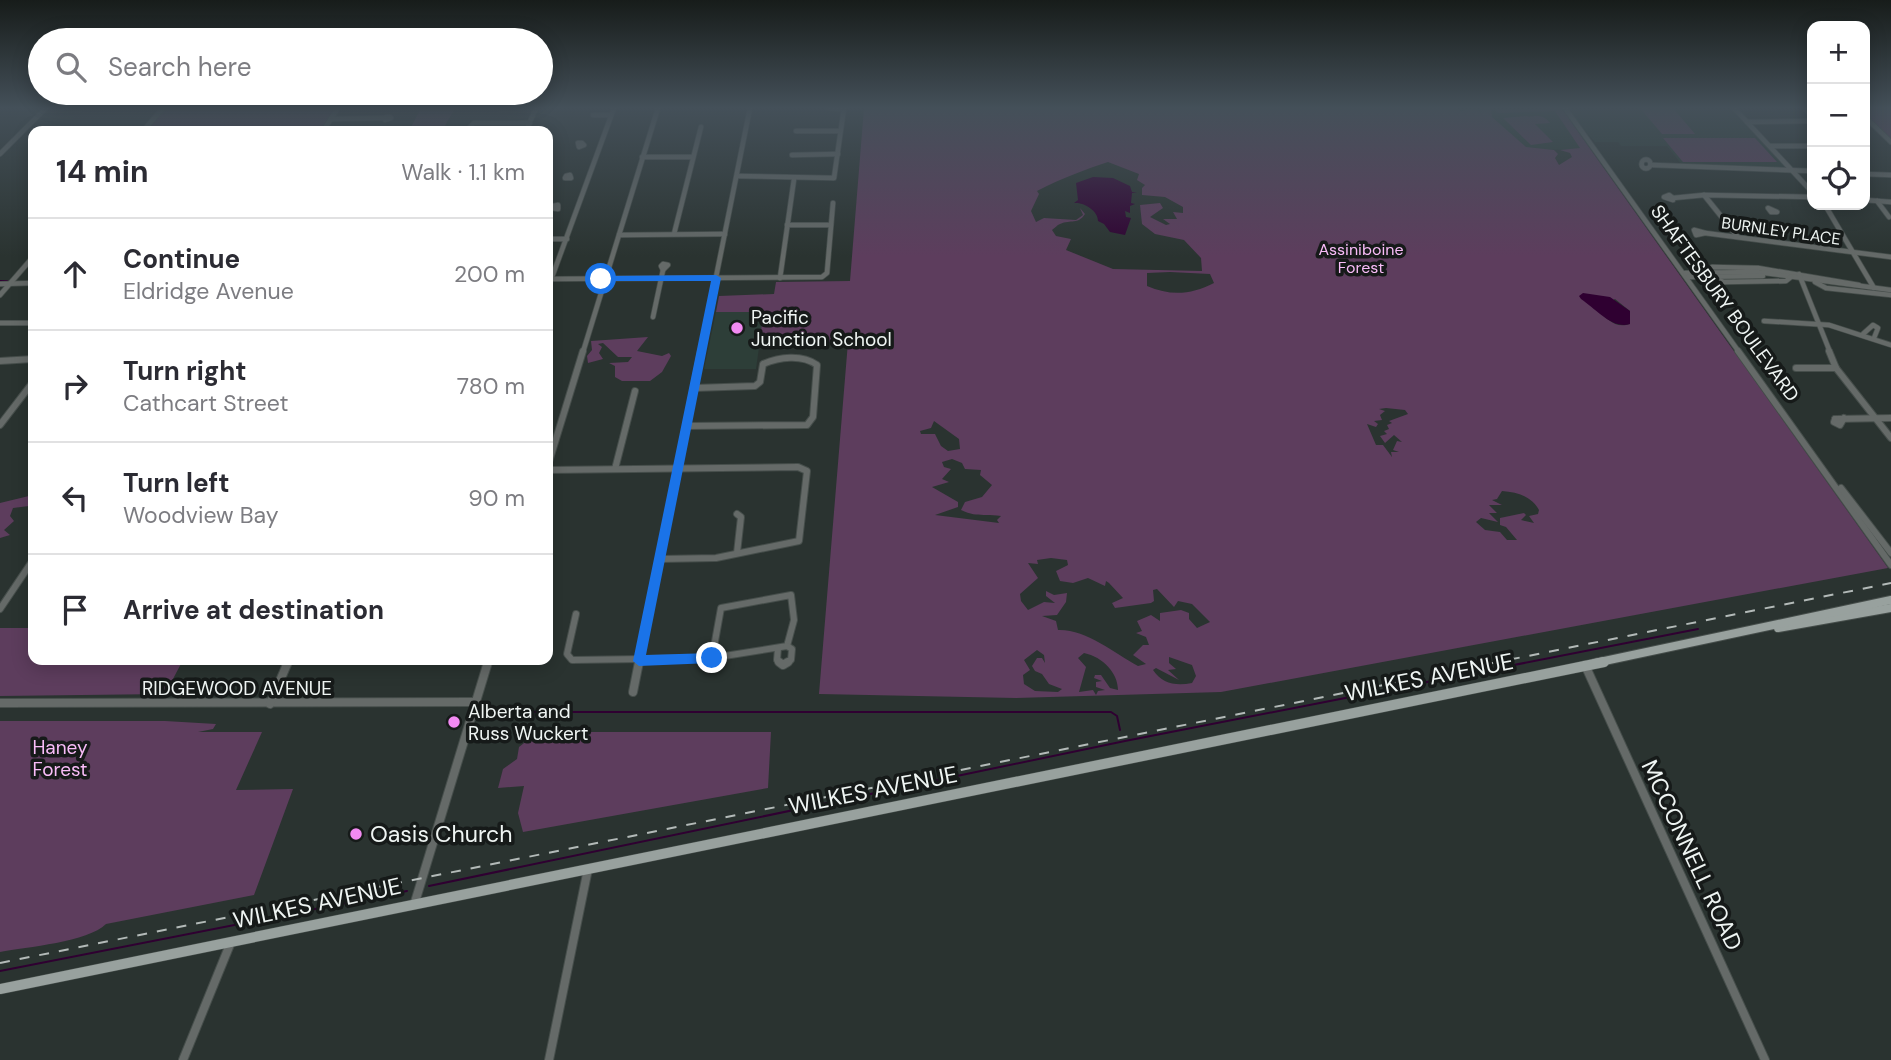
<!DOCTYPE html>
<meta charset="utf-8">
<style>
body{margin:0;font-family:"DM Sans",sans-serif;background:#f2f2f3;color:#2b2b33}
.controls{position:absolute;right:21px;top:21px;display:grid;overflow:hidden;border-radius:14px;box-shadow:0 4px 18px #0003}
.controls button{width:63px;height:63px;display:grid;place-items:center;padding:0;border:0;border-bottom:2px solid #e1e1e2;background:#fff;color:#2b2b33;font:35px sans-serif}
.stop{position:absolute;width:21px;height:21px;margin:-16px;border:5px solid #1a73e8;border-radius:50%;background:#fff}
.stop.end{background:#1a73e8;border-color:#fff;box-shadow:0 2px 7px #0008}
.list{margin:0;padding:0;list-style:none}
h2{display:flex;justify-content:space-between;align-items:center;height:91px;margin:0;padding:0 28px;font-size:30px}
h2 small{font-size:23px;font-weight:400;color:#7c7c81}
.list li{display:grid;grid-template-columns:46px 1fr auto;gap:21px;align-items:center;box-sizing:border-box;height:112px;padding:0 28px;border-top:2px solid #e1e1e2}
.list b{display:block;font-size:26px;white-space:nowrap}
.list p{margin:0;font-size:23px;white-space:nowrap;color:#7c7c81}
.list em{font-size:23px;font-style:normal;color:#7c7c81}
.icon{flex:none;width:38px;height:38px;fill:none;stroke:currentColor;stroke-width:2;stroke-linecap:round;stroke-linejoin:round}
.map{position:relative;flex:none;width:1891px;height:1060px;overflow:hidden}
.search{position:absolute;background:#fff;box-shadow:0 4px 18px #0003;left:28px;top:28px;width:525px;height:77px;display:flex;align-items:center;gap:18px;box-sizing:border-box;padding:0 24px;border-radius:38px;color:#7c7c81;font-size:26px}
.panel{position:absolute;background:#fff;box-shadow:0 4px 18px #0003;left:28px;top:126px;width:525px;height:539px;border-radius:14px}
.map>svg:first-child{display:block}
.built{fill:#2d3e38}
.green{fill:#5d3d5d;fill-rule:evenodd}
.water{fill:#2f0031}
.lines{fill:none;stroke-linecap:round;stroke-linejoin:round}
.stream{stroke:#2f0031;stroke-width:2}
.minor-far2-casing{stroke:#464e4b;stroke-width:6}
.minor-far1-casing{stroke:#464e4b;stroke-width:8}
.minor-casing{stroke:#464e4b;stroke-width:10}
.major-far1-casing{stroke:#464e4b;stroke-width:10}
.major-casing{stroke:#464e4b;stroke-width:11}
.minor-far2{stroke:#656a68;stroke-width:4.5}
.minor-far1{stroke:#656a68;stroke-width:6}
.minor{stroke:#656a68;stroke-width:8}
.major-far1{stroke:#98a19e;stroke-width:8}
.major{stroke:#98a19e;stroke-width:10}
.rail{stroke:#b3bab8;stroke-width:2;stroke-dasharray:10 10;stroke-linecap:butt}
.route{fill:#1a73e8}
.poi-dot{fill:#f28af2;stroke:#161a19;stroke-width:2.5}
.labels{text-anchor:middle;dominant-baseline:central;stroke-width:7;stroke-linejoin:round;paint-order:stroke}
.far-street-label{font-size:16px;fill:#eff5f3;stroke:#161a19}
.far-park-label{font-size:16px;fill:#f9bcf8;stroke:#161a19}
.street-label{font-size:19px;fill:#eff5f3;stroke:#161a19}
.poi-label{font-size:19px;fill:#eff5f3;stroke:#161a19;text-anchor:start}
.park-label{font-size:19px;fill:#f9bcf8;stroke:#161a19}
.near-street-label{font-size:23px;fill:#eff5f3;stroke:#161a19}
.near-poi-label{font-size:23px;fill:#eff5f3;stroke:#161a19;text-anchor:start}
</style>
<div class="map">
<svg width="1891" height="1060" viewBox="0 0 1891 1060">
<rect width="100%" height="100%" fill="#2a3330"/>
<g class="built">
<path d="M1441,108H1563L1593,150L1509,149L1484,115Z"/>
<path d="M1565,108H1732L1786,167L1683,166L1667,146H1621L1618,142H1595Z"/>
<path d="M716,312H764L756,369H704Z"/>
</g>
<g class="green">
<path d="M164,108H335L320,131H144Z"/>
<path d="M421,108H455L442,131L410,129Z"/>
<path d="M864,108H1457L1461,111L1476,108L1481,113L1479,108H1491L1492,117L1526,147L1554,150L1558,154L1555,158L1559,165L1572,157L1570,153L1560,150L1580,148L1555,111L1499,113L1494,110L1561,108L1888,568L1221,692L1016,698L819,694L848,342L760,343L763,312H716L719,296L774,294L776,282L850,281ZM1108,162L1139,174L1137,180L1145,185L1142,188V195L1165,197L1183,207V213L1173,212L1177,219H1163L1170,224L1166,225L1150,217L1163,208L1160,203L1140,205L1142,224L1155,234L1184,240L1201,258L1202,271L1113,269L1066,250L1071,239L1056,236L1052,230C1055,228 1057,225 1060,224C1071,219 1078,225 1085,214L1080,208L1083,215L1076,220L1044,218L1036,222L1031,211L1039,194L1037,191C1062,178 1089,168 1108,162ZM1170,272L1210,274L1214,283C1191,295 1170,296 1147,286V273ZM1615,299L1630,311V324C1615,329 1607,319 1598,309ZM1386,408L1405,410L1408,414L1389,421L1392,423L1387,425L1389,429L1384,431L1387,434L1380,436L1385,443L1394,435L1402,442L1397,441L1393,450L1399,452H1391L1392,457L1383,445H1376L1367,424L1376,427L1378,424L1374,421L1382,420L1380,415L1385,411L1379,409ZM934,421L959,439L960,449L948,451L941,446L935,434H921L920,431L931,428ZM952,459L962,463L965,469L981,470L980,475L992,485L982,497L965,502L961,510C978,518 984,513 1001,516L997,520L999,523L935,515L958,507V502L932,487L949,482L942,479L951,469L944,467L942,462ZM1502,491C1517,492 1531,496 1539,510L1538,514L1529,516L1534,523L1521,520L1526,515L1524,513L1500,518V525L1506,527L1517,540H1507L1500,532L1485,530L1476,522L1481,518L1498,522L1489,513H1497L1489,505H1502L1492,500L1497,499ZM1051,558L1067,560L1068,565L1056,571L1060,581L1073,583L1088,578L1105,586L1106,581L1109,583L1123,598L1112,603L1115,608L1151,603L1154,601L1153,590L1157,589L1174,607L1178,601L1192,604L1210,622L1197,628L1189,619V613L1181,610L1160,613V621L1151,615L1137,621L1142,631L1136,633L1146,637L1149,645H1143L1133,655L1146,664L1138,666C1114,653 1086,629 1058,630L1056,621L1042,616L1057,615L1066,602L1067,593L1054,595L1046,591V596L1055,603L1044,602L1028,610L1021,601L1020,594L1038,578L1028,563L1038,564L1037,560ZM1037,650L1044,655L1045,663L1042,658H1037L1032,666L1035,671L1042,674L1049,684L1062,689L1058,692L1035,691L1024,684L1023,675L1030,670L1024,660ZM1084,653C1103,657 1118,673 1118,690L1110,688L1101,675H1095L1094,678L1102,681L1096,682V687L1105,690L1098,691L1096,695L1093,690L1079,692L1086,667L1078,658ZM1169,657L1192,665L1196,676L1192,683C1176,686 1162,684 1153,670L1156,668L1179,680L1168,670L1176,669L1169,663Z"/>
<path d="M1640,108H1673L1695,134H1662Z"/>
<path d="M1865,108H1891V139L1865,114Z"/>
<path d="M1526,116C1531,118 1542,112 1550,123L1535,124L1553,142L1531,145L1503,118Z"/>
<path d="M1663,138H1755L1777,162H1683Z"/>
<path d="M648,337L637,351L662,356L669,353L671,356L662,372L650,381H622L615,377V366L609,363L628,362L632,357H618L603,343L598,344L602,347L599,353L603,359L588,363L587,356L592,350L591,341Z"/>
<path d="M33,495L29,506L13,508L10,516L14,521L4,530L10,535L0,538V503Z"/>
<path d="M0,628H33V660H183L165,694L0,696Z"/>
<path d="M0,721H165L216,724L213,729L198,732H262L236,790L293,789L254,895L106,924C88,942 27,947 0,952Z"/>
<path d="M538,732H771L768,788L523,832L518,813L524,786L498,788L503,769L517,759L519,747Z"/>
</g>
<g class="water">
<path d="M1093,177L1113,178L1130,186L1132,192H1137L1132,193L1131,203L1135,204L1130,206V213L1125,211L1126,217L1131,218L1125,235L1110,232L1104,224L1098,221C1098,210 1083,202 1074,203L1078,200L1076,183Z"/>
<path d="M1583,293L1610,297L1630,311V324C1613,330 1596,309 1581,299L1579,296Z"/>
</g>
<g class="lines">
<g class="stream">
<path d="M0,281H7"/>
<path d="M482,712H1111L1117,716L1120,730"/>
<path d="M429,886L1125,741L1698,629"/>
<path d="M0,971L407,891"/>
</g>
<defs>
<g id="minor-far2">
<path d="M828,108L843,109"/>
<path d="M1565,108L1739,352"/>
<path d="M1734,108L1812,192"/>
<path d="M1804,108L1812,116"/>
<path d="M593,115H611"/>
<path d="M386,117H390L391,118L385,120Z"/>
<path d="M1865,117L1891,142"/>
<path d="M331,119L384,118"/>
<path d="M1747,122L1812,121"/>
<path d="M143,131L163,108"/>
<path d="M323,131L338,108"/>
<path d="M466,131L474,123H530"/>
<path d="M526,131L536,108"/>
<path d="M796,131H840"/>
<path d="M578,143H582L584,145L579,147Z"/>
<path d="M1770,146H1812"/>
<path d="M0,154L46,108"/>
<path d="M792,155L838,154"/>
<path d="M642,157H693"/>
<circle cx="1646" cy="164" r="4.5"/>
<path d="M1653,165L1812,171"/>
<path d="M1865,174L1891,175"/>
<path d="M570,175L571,178H565L566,176Z"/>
<path d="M737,176L834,178L844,108"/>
<path d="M1669,195L1673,198V200L1664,197Z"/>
<path d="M1704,195L1737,236"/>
<path d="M1673,198L1704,195L1812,197"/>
<path d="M1865,200L1891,202"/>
<path d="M1877,201L1889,217"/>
<path d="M558,205V209L552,208L553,206Z"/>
<path d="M1825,205L1874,288"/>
<path d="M1768,208L1777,212H1771Z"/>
<path d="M787,225H831"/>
<path d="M1694,230L1705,233L1696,235Z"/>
<path d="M1705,233L1891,257"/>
<path d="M674,234L701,127"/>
<path d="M619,235L725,234"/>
<path d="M548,239H567"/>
<path d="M663,264L668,265L663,270L661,266Z"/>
<path d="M1709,272L1712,267L1758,268L1859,285"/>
<path d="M1685,273L1757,272L1891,290"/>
<path d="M1799,274L1830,352"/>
<path d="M1688,277L1763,276"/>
<path d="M780,278L794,179"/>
<path d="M1714,278L1724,282L1786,281L1791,277"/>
<path d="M548,279L822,277L827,273L833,203"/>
<path d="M1815,282L1826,288L1891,295"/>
<path d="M0,284L33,283"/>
<path d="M548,288L614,108"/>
<path d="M0,295L33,257"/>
<path d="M653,317L663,270"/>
<path d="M1764,321L1829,325L1891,345"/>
<path d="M0,323H33"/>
<path d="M1863,334L1873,325L1878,328L1874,338"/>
<path d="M583,352L658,108"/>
<path d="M701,352L750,108"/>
</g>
<g id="minor-far1">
<path d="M1738,351L1891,565"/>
<path d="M1829,351L1836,368L1891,438"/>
<path d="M0,361L33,359"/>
<path d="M1796,368H1836"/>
<path d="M1835,419L1891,418"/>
<path d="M1835,419L1834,422L1840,425L1844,418"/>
<path d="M0,425L33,382"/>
<path d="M687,426L807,425L813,417L817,365C802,354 779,357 763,364L760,382L755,386L694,388"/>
<path d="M548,465L583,351"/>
<path d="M615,469L635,391"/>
<path d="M548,470L798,467L807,471L799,541L716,558L660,559"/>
<path d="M1841,488L1891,553"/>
<path d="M737,514L741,517L737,553"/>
<path d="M791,595L794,620L787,646L712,658L721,608Z"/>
<path d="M0,609L33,560"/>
<path d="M576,614L567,654L572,660L712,658"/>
<path d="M778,648L777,660L781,663"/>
<path d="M288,663L289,660"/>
<path d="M487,663L488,660"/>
<path d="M639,663L701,351"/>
<path d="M786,663L791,660L792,649L787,646"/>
</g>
<g id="minor">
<path d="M779,662L783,665L788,662"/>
<path d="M1585,665L1765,1060"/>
<path d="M633,692L639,662"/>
<path d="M0,703L475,702"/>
<path d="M270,704L288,662"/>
<path d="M415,902L488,662"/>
<path d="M183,1060L231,942"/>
<path d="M549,1060L588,869"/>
</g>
<g id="major-far1">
<path d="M1778,628L1891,608"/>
<path d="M1595,663L1891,600"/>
</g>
<path id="major" d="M0,989L1604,662"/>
</defs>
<use href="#minor-far2" class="minor-far2-casing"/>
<use href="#minor-far1" class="minor-far1-casing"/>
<use href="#minor" class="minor-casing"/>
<use href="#major-far1" class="major-far1-casing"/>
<use href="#major" class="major-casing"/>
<use href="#minor-far2" class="minor-far2"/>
<use href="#minor-far1" class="minor-far1"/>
<use href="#minor" class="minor"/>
<use href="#major-far1" class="major-far1"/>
<use href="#major" class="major"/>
<path class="rail" d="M0,963L1891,583"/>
</g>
<linearGradient id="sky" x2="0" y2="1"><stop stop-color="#171c1a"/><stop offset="0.42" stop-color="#445059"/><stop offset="1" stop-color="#445059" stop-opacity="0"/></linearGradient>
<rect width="1891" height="257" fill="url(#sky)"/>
<path class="route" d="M716,275L721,278L646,655L712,653L718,658L712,663L639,666L633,661L711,281H601L596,279L601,276Z"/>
<g class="poi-dot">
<circle cx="737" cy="328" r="7"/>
<circle cx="454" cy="722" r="7"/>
<circle cx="356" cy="834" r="7"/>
</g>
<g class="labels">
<g class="far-street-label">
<text transform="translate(1781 231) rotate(8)">BURNLEY PLACE</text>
</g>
<g class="far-park-label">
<text x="1361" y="249">Assiniboine<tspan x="1361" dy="18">Forest</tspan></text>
</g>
<g class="street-label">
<text transform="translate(1725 303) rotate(54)">SHAFTESBURY BOULEVARD</text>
<text x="237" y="688">RIDGEWOOD AVENUE</text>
</g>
<g class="poi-label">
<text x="751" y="317">Pacific<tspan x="751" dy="22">Junction School</tspan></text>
<text x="468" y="711">Alberta and<tspan x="468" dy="22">Russ Wuckert</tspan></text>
</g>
<g class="park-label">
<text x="60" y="747">Haney<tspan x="60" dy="22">Forest</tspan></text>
</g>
<g class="near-street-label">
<text transform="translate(1429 677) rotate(-11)">WILKES AVENUE</text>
<text transform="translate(873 790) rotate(-11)">WILKES AVENUE</text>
<text transform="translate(1692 855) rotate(65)">MCCONNELL ROAD</text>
<text transform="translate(317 903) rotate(-12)">WILKES AVENUE</text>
</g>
<g class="near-poi-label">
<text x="370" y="834">Oasis Church</text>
</g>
</g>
</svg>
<div class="controls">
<button>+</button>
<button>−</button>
<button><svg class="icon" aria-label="locate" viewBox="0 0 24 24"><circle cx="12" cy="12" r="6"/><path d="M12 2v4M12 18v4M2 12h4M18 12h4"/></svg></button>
</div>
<div class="stop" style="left:601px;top:279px"></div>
<div class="stop end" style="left:712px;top:658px"></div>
<div class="search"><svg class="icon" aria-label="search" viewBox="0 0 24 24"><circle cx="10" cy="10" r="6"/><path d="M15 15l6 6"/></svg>Search here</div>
<section class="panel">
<h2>14 min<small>Walk · 1.1 km</small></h2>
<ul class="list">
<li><svg class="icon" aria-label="ahead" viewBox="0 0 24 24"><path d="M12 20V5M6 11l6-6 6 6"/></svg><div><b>Continue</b><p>Eldridge Avenue</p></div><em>200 m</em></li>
<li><svg class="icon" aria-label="right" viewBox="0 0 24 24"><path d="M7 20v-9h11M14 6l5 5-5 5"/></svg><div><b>Turn right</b><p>Cathcart Street</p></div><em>780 m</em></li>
<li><svg class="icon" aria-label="left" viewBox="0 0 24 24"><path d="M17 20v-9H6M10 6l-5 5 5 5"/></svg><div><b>Turn left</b><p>Woodview Bay</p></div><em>90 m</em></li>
<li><svg class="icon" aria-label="arrive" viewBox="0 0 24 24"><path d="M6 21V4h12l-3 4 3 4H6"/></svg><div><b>Arrive at destination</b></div></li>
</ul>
</section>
</div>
